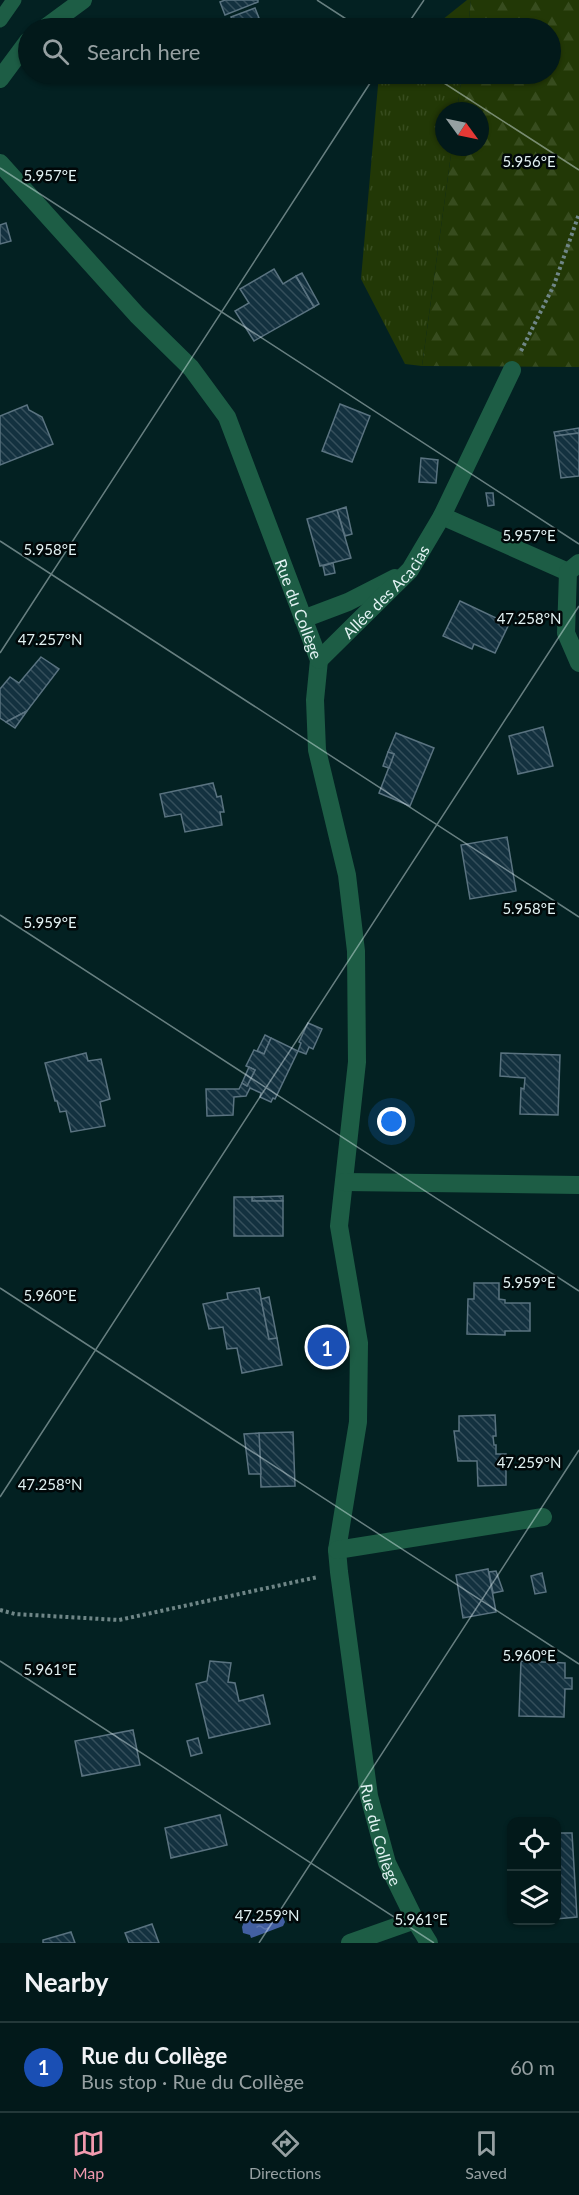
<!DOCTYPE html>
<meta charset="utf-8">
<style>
body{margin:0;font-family:Lato,sans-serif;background:#0c2223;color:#f1f3f6}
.controls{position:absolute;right:18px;bottom:18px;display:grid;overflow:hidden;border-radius:12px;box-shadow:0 2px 4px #0004}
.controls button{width:54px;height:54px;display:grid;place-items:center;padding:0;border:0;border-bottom:2px solid #233839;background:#02191a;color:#f1f3f6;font:30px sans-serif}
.compass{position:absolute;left:435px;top:102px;width:54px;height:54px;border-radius:50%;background:#02191a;box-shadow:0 2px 4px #0004;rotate:123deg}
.you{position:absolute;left:392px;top:1122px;width:21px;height:21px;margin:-15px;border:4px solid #fff;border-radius:50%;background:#1a73e8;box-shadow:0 0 0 9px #1a73e833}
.badge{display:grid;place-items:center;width:39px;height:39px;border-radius:50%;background:#f29aaf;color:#fff;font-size:20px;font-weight:700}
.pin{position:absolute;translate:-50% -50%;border:3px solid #fff;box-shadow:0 2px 6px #0006}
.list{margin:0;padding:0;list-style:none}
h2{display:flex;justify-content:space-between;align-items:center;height:78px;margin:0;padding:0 24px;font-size:26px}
h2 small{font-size:20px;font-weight:400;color:#96a0a2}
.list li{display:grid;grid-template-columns:39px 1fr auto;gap:18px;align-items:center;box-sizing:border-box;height:90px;padding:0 24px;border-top:2px solid #233839}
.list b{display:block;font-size:22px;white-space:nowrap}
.list p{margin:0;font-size:20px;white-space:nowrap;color:#96a0a2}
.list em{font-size:20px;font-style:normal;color:#96a0a2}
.icon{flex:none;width:33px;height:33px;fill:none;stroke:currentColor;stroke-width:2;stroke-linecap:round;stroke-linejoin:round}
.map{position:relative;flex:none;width:579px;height:1943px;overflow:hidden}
.search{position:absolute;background:#02191a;box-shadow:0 2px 4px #0004;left:18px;right:18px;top:18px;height:66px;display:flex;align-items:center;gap:15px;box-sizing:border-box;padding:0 21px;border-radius:33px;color:#96a0a2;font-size:22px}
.sheet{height:168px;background:#02191a}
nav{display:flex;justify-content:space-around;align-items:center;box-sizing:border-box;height:84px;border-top:2px solid #233839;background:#02191a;font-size:16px;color:#96a0a2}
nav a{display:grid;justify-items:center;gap:3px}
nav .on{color:#f29aaf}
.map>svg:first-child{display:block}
.grass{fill:url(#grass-tufts)}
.forest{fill:url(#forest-firs)}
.water{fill:url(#water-ripples)}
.building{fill:url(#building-back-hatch);stroke:#5a7380;stroke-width:1.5}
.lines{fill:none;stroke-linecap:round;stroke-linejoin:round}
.path{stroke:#6f8687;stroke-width:4;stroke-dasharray:3 3;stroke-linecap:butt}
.service{stroke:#1d5d45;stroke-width:15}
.minor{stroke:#1d5d45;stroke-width:18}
.ticks{fill:none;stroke:#e2f2f3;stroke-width:1.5;stroke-opacity:0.45}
.labels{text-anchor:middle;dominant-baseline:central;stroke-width:5;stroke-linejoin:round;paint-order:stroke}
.street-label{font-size:16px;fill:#e2f2f3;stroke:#010809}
.ticks-label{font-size:15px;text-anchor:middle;fill:#e2f2f3;stroke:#010809;stroke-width:5;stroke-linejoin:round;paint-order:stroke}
</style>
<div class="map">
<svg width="579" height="1943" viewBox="0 0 579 1943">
<defs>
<pattern id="grass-tufts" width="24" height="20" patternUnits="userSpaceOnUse" patternTransform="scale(1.5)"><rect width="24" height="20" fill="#223806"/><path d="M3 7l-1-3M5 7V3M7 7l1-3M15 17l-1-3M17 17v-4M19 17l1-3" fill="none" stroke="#374c1e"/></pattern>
<pattern id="forest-firs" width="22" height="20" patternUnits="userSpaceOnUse" patternTransform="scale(1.5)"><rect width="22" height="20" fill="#223806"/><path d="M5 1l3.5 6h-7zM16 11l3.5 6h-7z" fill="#374c1e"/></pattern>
<pattern id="water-ripples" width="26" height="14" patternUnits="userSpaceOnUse" patternTransform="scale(1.5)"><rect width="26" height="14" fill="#425fa1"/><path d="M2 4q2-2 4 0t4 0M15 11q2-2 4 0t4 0" fill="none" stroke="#5d76ae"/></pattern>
<pattern id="building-back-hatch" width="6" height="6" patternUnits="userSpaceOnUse" patternTransform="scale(1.5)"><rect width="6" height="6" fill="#13313f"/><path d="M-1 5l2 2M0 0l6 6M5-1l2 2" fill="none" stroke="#354f5b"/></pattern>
</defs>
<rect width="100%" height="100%" fill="#032122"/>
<g class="grass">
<path d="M467,0H471L468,28H432Z"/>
<path d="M379,74H462L457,111H444V147H452L422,366L405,364L361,279Z"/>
</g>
<path class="forest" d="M471,0H579V367L422,366L452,147H480V111H457L462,74H550V28H468Z"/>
<path class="water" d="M276,1910H280L285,1922L283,1926L251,1938L250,1935L243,1933L242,1927L244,1922Z"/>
<g class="building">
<path d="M225,0H258V2L225,15L220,2Z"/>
<path d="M255,8L259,18L235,27L231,17Z"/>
<path d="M6,223L11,241L0,244V225Z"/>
<path d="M274,269L283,284L296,276L314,307L254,341L235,311L249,303L240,289Z"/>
<path d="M302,273L319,304L314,307L296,276Z"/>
<path d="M340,404L370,416L352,462L322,451Z"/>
<path d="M27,405L29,410L42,417L53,444L0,465V416Z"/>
<path d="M579,428V433L555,436L554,432Z"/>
<path d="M579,433V476L561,478L555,436Z"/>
<path d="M421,458L438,460L436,483L419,482Z"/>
<path d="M486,493H493L494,505L488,506Z"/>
<path d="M346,507L352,534L345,536L337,510Z"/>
<path d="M337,510L351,558L320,566L307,519Z"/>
<path d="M333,563L335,573L325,575L323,566Z"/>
<path d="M460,601L509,624L495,653L474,644L472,649L443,636Z"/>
<path d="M41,657L59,669L27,711L6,722L0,718V689L10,677L19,683Z"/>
<path d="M27,711L15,728L6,722Z"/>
<path d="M543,727L553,766L518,774L509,736Z"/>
<path d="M396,733L434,748L410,806L379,793L394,754L388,752Z"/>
<path d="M388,752L394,754L389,768L383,766Z"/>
<path d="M213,783L217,797L221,796L224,812H220L222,825L185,832L181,814L165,817L160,794Z"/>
<path d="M507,837L516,891L470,899L461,845Z"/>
<path d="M308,1023L322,1029L313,1049L309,1047L306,1054L298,1051L301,1043L299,1042Z"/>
<path d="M265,1035L271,1038L264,1054L257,1051Z"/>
<path d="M271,1038L298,1051L275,1099L273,1098L271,1102L260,1097L261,1093L250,1088L246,1096L234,1097L233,1115L207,1116L206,1089H239L242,1083L247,1086L255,1070L246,1066L254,1050L264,1054Z"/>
<path d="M86,1053L88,1061L101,1059L110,1099L100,1102L105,1126L71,1132L66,1111L60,1112L57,1101H55L45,1063Z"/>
<path d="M501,1053L560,1055L558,1115L520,1114L521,1088L524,1089L525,1078L500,1076Z"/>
<path d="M249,1067L255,1070L247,1086L242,1083Z"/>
<path d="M283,1196V1201H252V1197Z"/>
<path d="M234,1197H252V1201H283V1236H234Z"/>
<path d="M474,1283H499V1299L505,1300V1303H530V1331H505V1335L467,1334L468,1299H474Z"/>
<path d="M259,1288L269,1339L277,1338L282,1365L242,1373L237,1348L227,1349L223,1327L209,1329L203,1304L228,1299L227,1293Z"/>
<path d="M269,1297L277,1338L269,1339L261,1299Z"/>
<path d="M495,1415L496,1436H493L494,1445H496V1454H506V1485L478,1486L477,1461H458L454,1431H459V1416Z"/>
<path d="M293,1432L295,1486L261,1487L259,1433Z"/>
<path d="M259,1433L261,1474H249L244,1434Z"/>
<path d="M488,1569L496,1612L463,1618L456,1575Z"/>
<path d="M496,1571L503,1591L493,1593L489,1572Z"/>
<path d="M542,1573L546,1592L535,1594L531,1576Z"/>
<path d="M210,1661L231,1663L228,1682L235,1683L239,1701L263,1695L270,1724L209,1738L196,1684L207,1681Z"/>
<path d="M521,1661L565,1663V1678H572V1689H565L564,1717L519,1716Z"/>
<path d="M133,1730L140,1765L82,1776L75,1741Z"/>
<path d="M198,1738L202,1753L191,1756L187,1741Z"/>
<path d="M220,1815L227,1845L171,1858L165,1828Z"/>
<path d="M556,1833H572L577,1917L556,1919Z"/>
<path d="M152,1924L159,1943H129L125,1933Z"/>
<path d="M71,1932L75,1943H43V1940Z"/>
</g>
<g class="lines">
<g class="path">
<path d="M521,351L554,285L579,214"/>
<path d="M0,1610L15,1614L119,1620L318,1577"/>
</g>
<path class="service" d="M0,20L14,0"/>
<g class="minor">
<path d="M45,28L83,0"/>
<path d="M0,79L28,41"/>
<path id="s1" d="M0,163L137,315L191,368L227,417L319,660L315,700L317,750L347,875L356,951L357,1062L339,1226L359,1343L358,1422L337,1550L339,1572L369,1796L387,1863L415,1920L429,1943"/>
<path d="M442,516L568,572"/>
<path d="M579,563L568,572L566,633L579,663"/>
<path d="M303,619L348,602L395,578"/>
<path id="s2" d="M319,660L410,570L442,516L512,370"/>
<path d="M344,1182L579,1185"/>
<path d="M337,1550L543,1517"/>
<path d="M350,1943L415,1920"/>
</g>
</g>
<path class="ticks" d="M317,0L360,28M405,28L424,0M430,74L579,170M0,168L579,544M0,541L579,917M0,653L376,74M0,915L579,1291M0,1288L579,1664M0,1497L579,606M0,1661L434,1943M259,1943L579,1450"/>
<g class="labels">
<g class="street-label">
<text stroke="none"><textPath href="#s2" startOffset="96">Allée des Acacias</textPath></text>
<text stroke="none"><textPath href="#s1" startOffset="546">Rue du Collège</textPath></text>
<text stroke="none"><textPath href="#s1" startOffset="1788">Rue du Collège</textPath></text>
</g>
</g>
<g class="ticks-label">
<text x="529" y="167">5.956°E</text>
<text x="50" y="181">5.957°E</text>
<text x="529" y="541">5.957°E</text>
<text x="50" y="555">5.958°E</text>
<text x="529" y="624">47.258°N</text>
<text x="50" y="645">47.257°N</text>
<text x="529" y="914">5.958°E</text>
<text x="50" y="928">5.959°E</text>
<text x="529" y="1288">5.959°E</text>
<text x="50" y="1301">5.960°E</text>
<text x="529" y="1468">47.259°N</text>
<text x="50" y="1490">47.258°N</text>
<text x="529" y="1661">5.960°E</text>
<text x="50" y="1675">5.961°E</text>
<text x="267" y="1921">47.259°N</text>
<text x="421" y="1925">5.961°E</text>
</g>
</svg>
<div class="controls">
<button><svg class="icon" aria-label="locate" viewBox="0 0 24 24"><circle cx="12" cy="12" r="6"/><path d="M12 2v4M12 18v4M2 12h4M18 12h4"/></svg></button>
<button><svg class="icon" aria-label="layers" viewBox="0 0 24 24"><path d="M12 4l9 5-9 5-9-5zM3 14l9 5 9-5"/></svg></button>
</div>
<svg class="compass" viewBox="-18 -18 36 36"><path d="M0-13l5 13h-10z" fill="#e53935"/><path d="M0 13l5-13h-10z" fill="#96a0a2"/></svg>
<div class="you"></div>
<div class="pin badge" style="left:327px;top:1347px;background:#1a4fb4">1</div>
<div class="search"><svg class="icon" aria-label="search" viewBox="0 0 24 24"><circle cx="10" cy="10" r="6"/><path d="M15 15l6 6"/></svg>Search here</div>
</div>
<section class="sheet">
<h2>Nearby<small></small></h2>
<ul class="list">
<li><span class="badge" style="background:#1a4fb4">1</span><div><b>Rue du Collège</b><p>Bus stop · Rue du Collège</p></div><em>60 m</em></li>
</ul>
</section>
<nav>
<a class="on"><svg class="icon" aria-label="map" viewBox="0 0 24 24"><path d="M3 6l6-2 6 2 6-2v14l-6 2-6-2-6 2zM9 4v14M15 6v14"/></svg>Map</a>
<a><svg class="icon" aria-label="directions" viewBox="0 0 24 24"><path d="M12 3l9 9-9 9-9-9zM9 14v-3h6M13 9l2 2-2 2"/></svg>Directions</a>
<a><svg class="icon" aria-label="saved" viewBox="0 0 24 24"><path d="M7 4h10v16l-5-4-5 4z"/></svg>Saved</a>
</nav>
